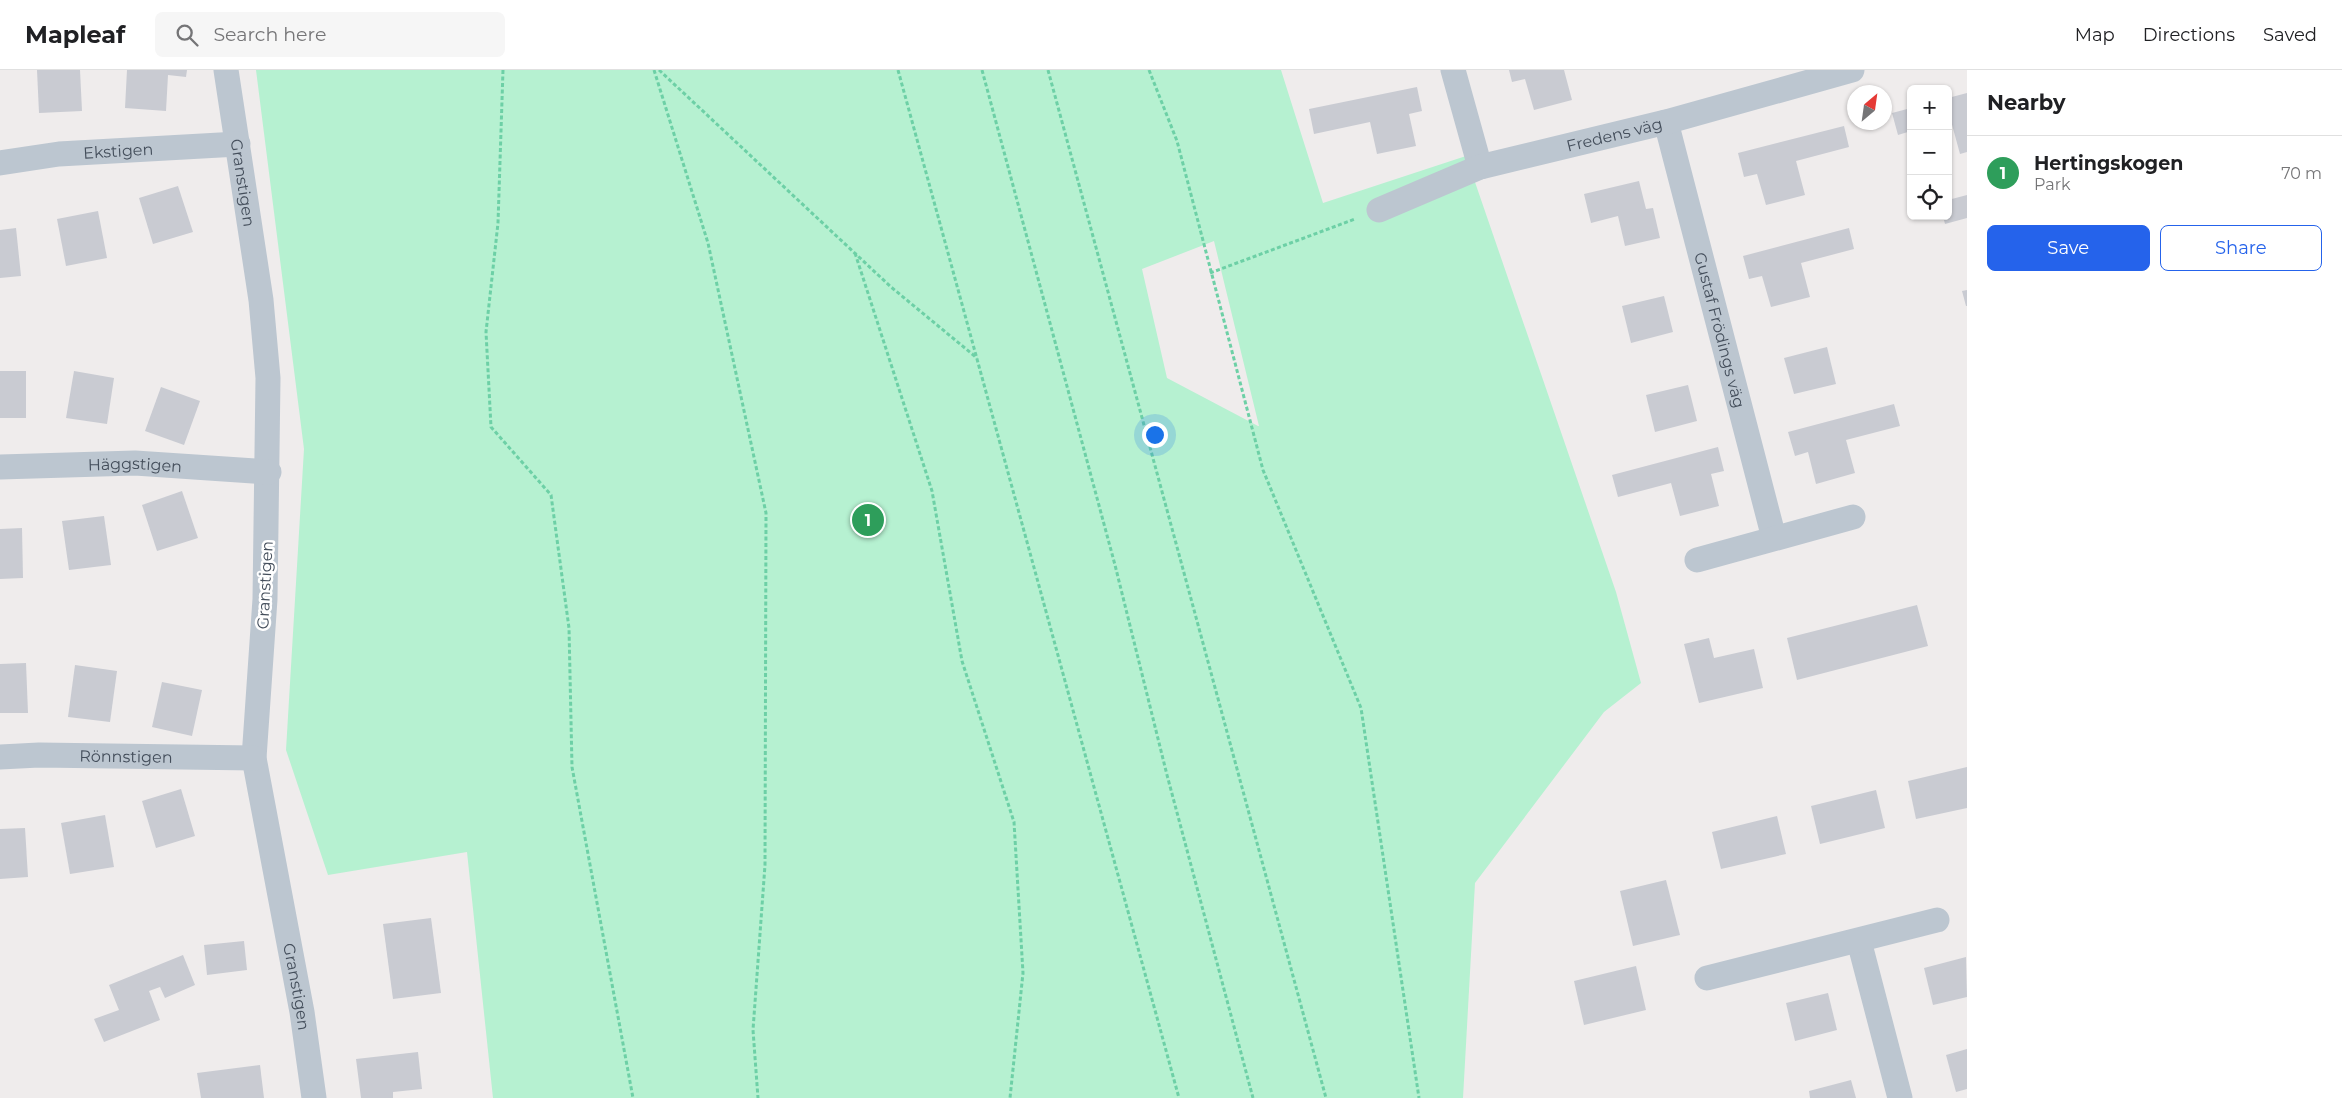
<!DOCTYPE html>
<meta charset="utf-8">
<style>
body{margin:0;font-family:Montserrat,sans-serif;background:#f6f6f6;color:#202124}
.controls{position:absolute;right:15px;top:15px;display:grid;overflow:hidden;border-radius:8px;box-shadow:0 1px 4px #0004}
.controls button{width:45px;height:45px;display:grid;place-items:center;padding:0;border:0;border-bottom:1px solid #e0e0e0;background:#fff;color:#202124;font:25px sans-serif}
.compass{position:absolute;left:1847px;top:15px;width:45px;height:45px;border-radius:50%;background:#fff;box-shadow:0 1px 4px #0004;rotate:29deg}
.you{position:absolute;left:1154px;top:364px;width:18px;height:18px;margin:-12px;border:4px solid #fff;border-radius:50%;background:#1a73e8;box-shadow:0 0 0 8px #1a73e833}
.badge{display:grid;place-items:center;width:32px;height:32px;border-radius:50%;background:#2563eb;color:#fff;font-size:16px;font-weight:700}
.pin{position:absolute;translate:-50% -50%;border:2px solid #fff;box-shadow:0 1px 5px #0006}
.list{margin:0;padding:0;list-style:none}
h2{display:flex;justify-content:space-between;align-items:center;height:65px;margin:0;padding:0 20px;font-size:21px}
h2 small{font-size:16px;font-weight:400;color:#757577}
.list li{display:grid;grid-template-columns:32px 1fr auto;gap:15px;align-items:center;box-sizing:border-box;height:75px;padding:0 20px;border-top:1px solid #e0e0e0}
.list b{display:block;font-size:19px;white-space:nowrap}
.list p{margin:0;font-size:16px;white-space:nowrap;color:#757577}
.list em{font-size:16px;font-style:normal;color:#757577}
.actions{display:flex;gap:10px;padding:15px 20px}
.actions a{flex:1;padding:11px 0;border:1px solid #2563eb;border-radius:8px;text-align:center;font-size:18px;color:#2563eb}
.actions .main{background:#2563eb;color:#fff}
.icon{flex:none;width:28px;height:28px;fill:none;stroke:currentColor;stroke-width:2;stroke-linecap:round;stroke-linejoin:round}
.map{position:relative;flex:none;width:1967px;height:1028px;overflow:hidden}
header{display:flex;align-items:center;gap:30px;box-sizing:border-box;height:70px;padding:0 25px;background:#fff;border-bottom:1px solid #e0e0e0}
header strong{font-size:24px}
nav{display:flex;gap:28px;margin-inline-start:auto;font-size:18px}
.search{width:350px;height:45px;background:#f6f6f6;display:flex;align-items:center;gap:12px;box-sizing:border-box;padding:0 18px;border-radius:8px;color:#757577;font-size:19px}
main{display:flex}
aside{flex:1;background:#fff}
.map>svg:first-child{display:block}
.green{fill:#b6f1d1;fill-rule:evenodd}
.building{fill:#c9cbd2}
.lines{fill:none;stroke-linecap:round;stroke-linejoin:round}
.path{stroke:#6dd0a6;stroke-width:3;stroke-dasharray:4 2.5;stroke-linecap:butt}
.minor{stroke:#bcc6d0;stroke-width:25}
.labels{text-anchor:middle;dominant-baseline:central;stroke-width:5;stroke-linejoin:round;paint-order:stroke}
.street-label{font-size:16px;fill:#444e5b;stroke:#fff}
</style>
<header>
<strong>Mapleaf</strong>
<div class="search"><svg class="icon" aria-label="search" viewBox="0 0 24 24"><circle cx="10" cy="10" r="6"/><path d="M15 15l6 6"/></svg>Search here</div>
<nav><a>Map</a><a>Directions</a><a>Saved</a></nav>
</header>
<main>
<div class="map">
<svg width="1967" height="1028" viewBox="0 0 1967 1028">
<rect width="100%" height="100%" fill="#efecec"/>
<path class="green" d="M256,0H1281L1323,133L1466,86L1616,522L1641,613L1604,642L1475,813L1463,1028H493L467,782L328,805L286,680L304,379ZM1214,171L1259,356H1258L1167,308L1142,199Z"/>
<g class="building">
<path d="M37,0H80L82,41L39,43Z"/>
<path d="M127,0H187L186,7L168,5L166,41L125,38Z"/>
<path d="M1509,0H1564L1572,30L1534,40L1525,9L1512,12Z"/>
<path d="M1417,17L1422,41L1409,44L1416,76L1377,84L1370,52L1314,64L1309,39Z"/>
<path d="M1967,23V82L1960,84L1951,51H1948V28Z"/>
<path d="M1911,38V61L1898,65L1892,43Z"/>
<path d="M1844,56L1849,77L1796,91L1805,125L1766,135L1757,104L1744,107L1738,83Z"/>
<path d="M1639,111L1646,139L1653,138L1660,168L1625,176L1618,146L1591,153L1584,124Z"/>
<path d="M178,116L193,162L153,174L139,128Z"/>
<path d="M1967,125V148L1945,154L1943,146H1948V130Z"/>
<path d="M98,141L107,188L66,196L57,149Z"/>
<path d="M16,158L21,206L0,208V160Z"/>
<path d="M1849,158L1854,179L1801,193L1810,227L1771,237L1762,206L1749,209L1743,186Z"/>
<path d="M1967,220V236H1966L1962,221Z"/>
<path d="M1664,226L1673,262L1631,273L1622,236Z"/>
<path d="M1827,277L1836,314L1794,324L1784,288Z"/>
<rect x="0" y="301" width="26" height="47"/>
<path d="M74,301L114,308L107,354L66,348Z"/>
<path d="M1688,315L1697,351L1655,362L1646,325Z"/>
<path d="M161,317L200,331L184,375L145,361Z"/>
<path d="M1894,334L1900,356L1846,370L1855,403L1816,414L1808,382L1795,386L1788,362Z"/>
<path d="M1718,377L1724,401L1711,404L1719,436L1680,446L1671,413L1618,427L1612,405Z"/>
<path d="M182,421L198,468L157,481L142,435Z"/>
<path d="M104,446L111,495L69,500L62,451Z"/>
<path d="M22,458L23,508L0,509V459Z"/>
<path d="M1917,535L1928,576L1797,610L1787,568Z"/>
<path d="M1709,568L1714,588L1754,579L1763,618L1699,633L1684,574Z"/>
<path d="M26,593L28,643H0V594Z"/>
<path d="M75,595L117,601L110,652L68,647Z"/>
<path d="M162,612L202,620L192,666L152,657Z"/>
<path d="M1967,697V738L1916,749L1908,711Z"/>
<path d="M181,719L195,766L156,778L142,731Z"/>
<path d="M1876,720L1885,758L1820,774L1811,736Z"/>
<path d="M105,745L114,797L70,804L61,753Z"/>
<path d="M1777,746L1786,784L1721,799L1712,762Z"/>
<path d="M25,758L28,807L0,809V759Z"/>
<path d="M1666,810L1680,865L1633,876L1620,821Z"/>
<path d="M431,848L441,923L393,929L383,854Z"/>
<path d="M244,871L247,900L207,905L204,875Z"/>
<path d="M183,885L195,915L165,928L160,917L149,921L160,950L104,972L94,949L119,940L109,915Z"/>
<path d="M1966,887L1967,927L1933,935L1924,898Z"/>
<path d="M1636,896L1646,940L1584,955L1574,911Z"/>
<path d="M1828,923L1837,960L1795,971L1786,933Z"/>
<path d="M1967,979V1019L1956,1022L1946,985Z"/>
<path d="M418,982L422,1019L393,1022V1028H361L356,989Z"/>
<path d="M260,995L264,1028H201L197,1003Z"/>
<path d="M1851,1010L1856,1028H1810L1809,1021Z"/>
</g>
<g class="lines">
<g class="path">
<path d="M503,0L498,153L486,262L491,357L551,425L569,558L572,697L633,1028"/>
<path d="M654,0L708,173L766,443L765,795L753,960L758,1028"/>
<path d="M659,0L891,217L977,288"/>
<path d="M898,0L1179,1028"/>
<path d="M982,0L1115,495L1167,705L1253,1028"/>
<path d="M1048,0L1326,1028"/>
<path d="M1149,0L1177,71L1263,400L1361,638L1419,1028"/>
<path d="M855,183L932,421L962,591L1014,752L1023,903L1010,1028"/>
<path d="M1210,203L1355,149"/>
</g>
<g class="minor">
<path id="s1" d="M226,0L261,230L268,308L265,529L254,688L302,942L314,1028"/>
<path d="M1453,0L1480,97"/>
<path id="s2" d="M1666,52L1774,468"/>
<path id="s3" d="M0,93L59,84L238,74"/>
<path id="s4" d="M1379,140L1480,97L1666,52L1852,0"/>
<path id="s5" d="M0,397L135,393L269,402"/>
<path d="M1697,490L1853,447"/>
<path id="s6" d="M0,687L39,685L254,688"/>
<path d="M1859,871L1900,1028"/>
<path d="M1707,908L1937,850"/>
</g>
</g>
<g class="labels">
<g class="street-label">
<text stroke="none"><textPath href="#s4" startOffset="248">Fredens väg</textPath></text>
<text stroke="none"><textPath href="#s3" startOffset="119">Ekstigen</textPath></text>
<text stroke="none"><textPath href="#s1" startOffset="114">Granstigen</textPath></text>
<text stroke="none"><textPath href="#s2" startOffset="215">Gustaf Frödings väg</textPath></text>
<text stroke="none"><textPath href="#s5" startOffset="135">Häggstigen</textPath></text>
<text transform="translate(265 515) rotate(-87)">Granstigen</text>
<text stroke="none"><textPath href="#s6" startOffset="126">Rönnstigen</textPath></text>
<text stroke="none"><textPath href="#s1" startOffset="924">Granstigen</textPath></text>
</g>
</g>
</svg>
<div class="controls">
<button>+</button>
<button>−</button>
<button><svg class="icon" aria-label="locate" viewBox="0 0 24 24"><circle cx="12" cy="12" r="6"/><path d="M12 2v4M12 18v4M2 12h4M18 12h4"/></svg></button>
</div>
<svg class="compass" viewBox="-18 -18 36 36"><path d="M0-13l5 13h-10z" fill="#e53935"/><path d="M0 13l5-13h-10z" fill="#757577"/></svg>
<div class="you"></div>
<div class="pin badge" style="left:868px;top:450px;background:#2e9e5b">1</div>
</div>
<aside>
<h2>Nearby<small></small></h2>
<ul class="list">
<li><span class="badge" style="background:#2e9e5b">1</span><div><b>Hertingskogen</b><p>Park</p></div><em>70 m</em></li>
</ul>
<div class="actions"><a class="main">Save</a><a>Share</a></div>
</aside>
</main>
